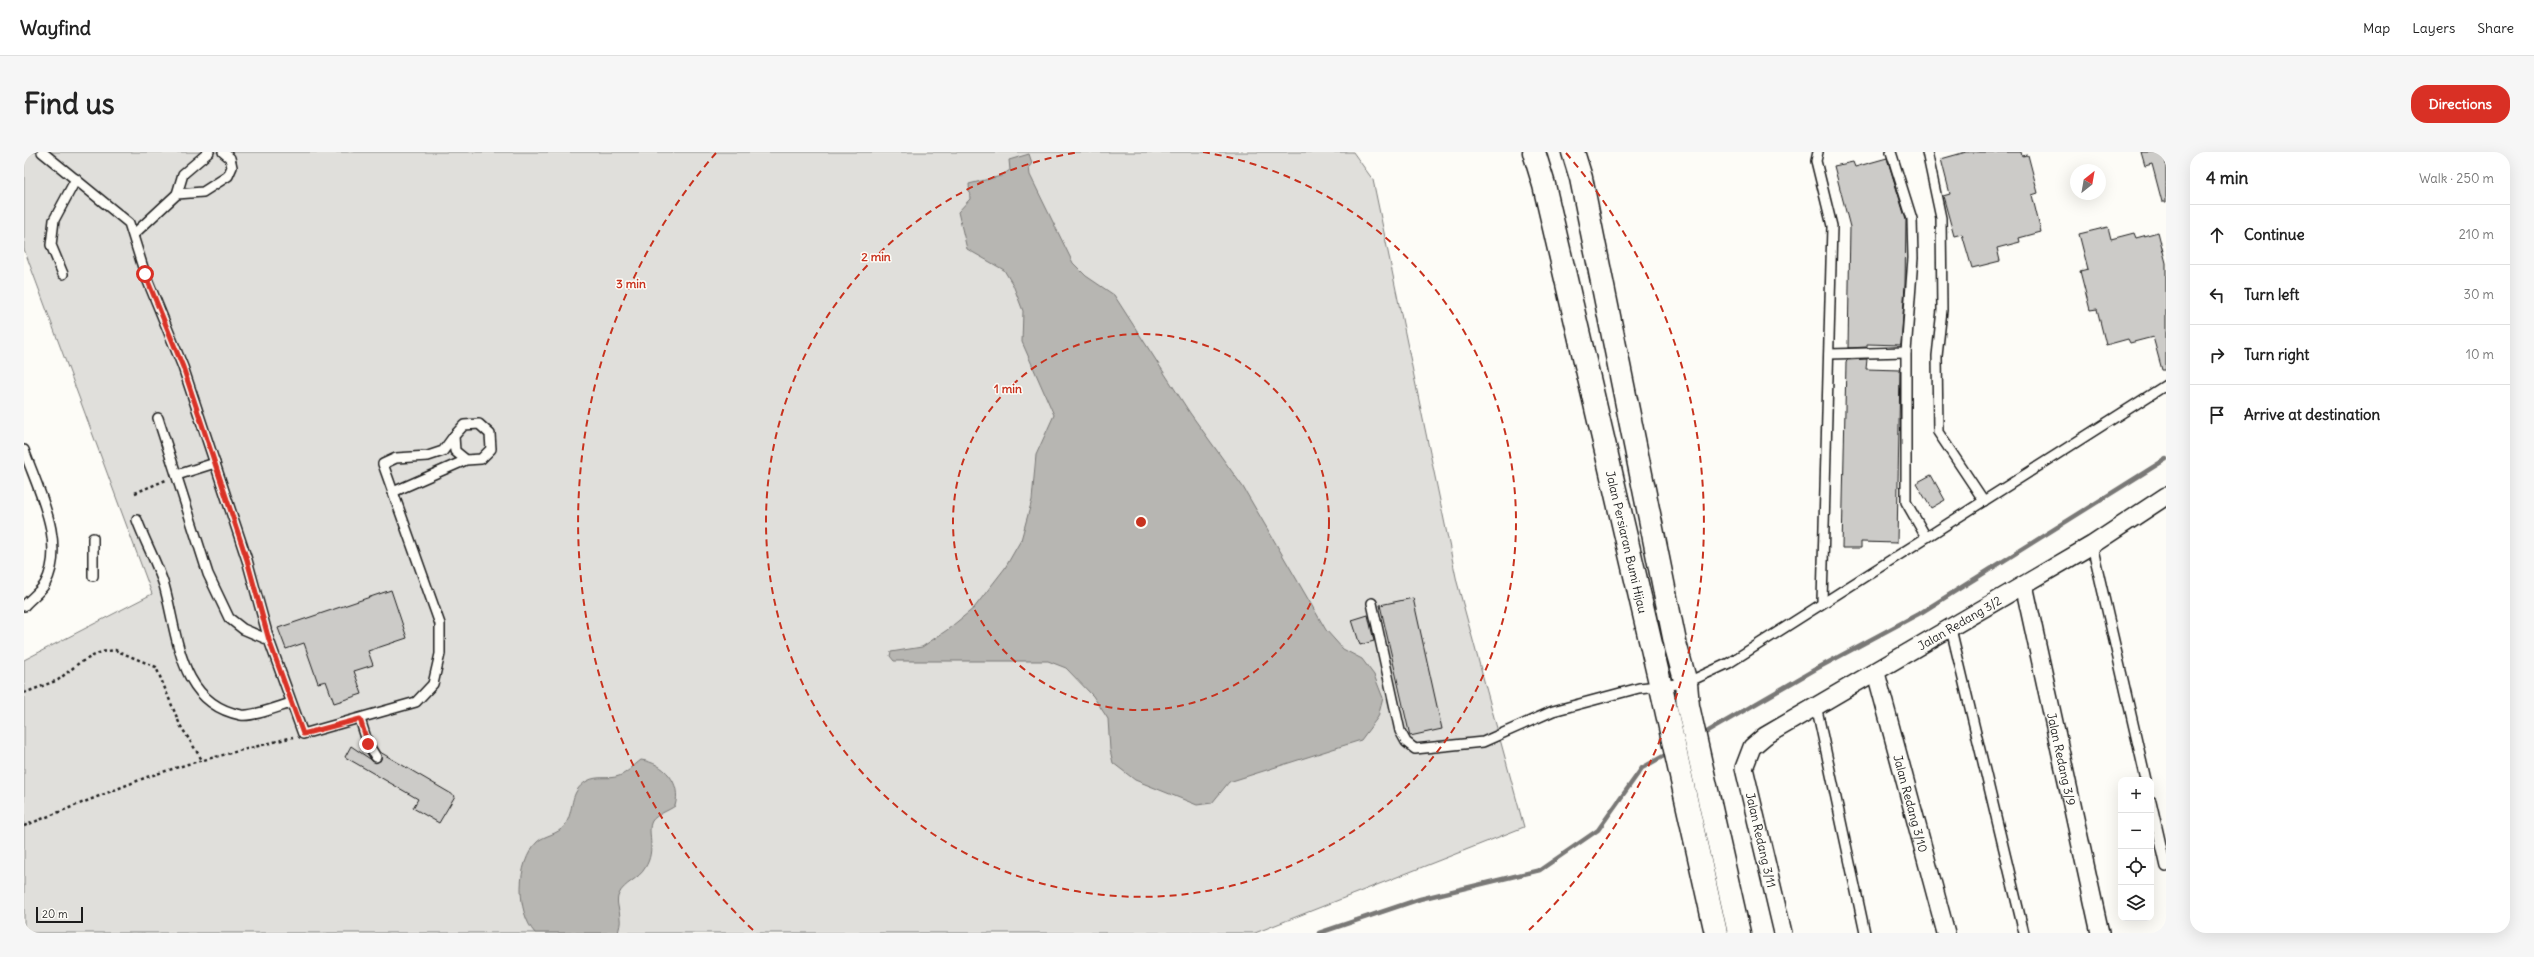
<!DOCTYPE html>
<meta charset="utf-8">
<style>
body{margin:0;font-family:Delius,sans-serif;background:#f6f6f6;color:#222}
.controls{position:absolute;right:12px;bottom:12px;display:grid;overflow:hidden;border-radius:8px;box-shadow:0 4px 16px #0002}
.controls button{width:36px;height:36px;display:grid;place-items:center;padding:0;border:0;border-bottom:1px solid #e0e0e0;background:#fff;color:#222;font:20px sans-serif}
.compass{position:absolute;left:2046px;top:12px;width:36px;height:36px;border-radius:50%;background:#fff;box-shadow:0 4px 16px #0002;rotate:31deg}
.scale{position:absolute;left:12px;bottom:10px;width:47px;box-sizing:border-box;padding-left:4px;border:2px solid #1c1c1c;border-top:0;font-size:11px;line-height:14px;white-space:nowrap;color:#1c1c1c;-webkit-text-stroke:3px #fdfcf7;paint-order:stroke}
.stop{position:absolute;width:12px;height:12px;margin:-9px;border:3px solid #d93025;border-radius:50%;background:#fff}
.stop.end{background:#d93025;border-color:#fff;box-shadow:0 1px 4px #0008}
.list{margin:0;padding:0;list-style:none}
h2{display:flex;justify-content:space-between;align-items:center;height:52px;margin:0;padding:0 16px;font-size:17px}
h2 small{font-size:13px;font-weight:400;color:#767676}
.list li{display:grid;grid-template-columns:26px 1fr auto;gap:12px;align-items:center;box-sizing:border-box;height:60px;padding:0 16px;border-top:1px solid #e0e0e0}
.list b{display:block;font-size:15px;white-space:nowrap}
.list em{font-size:13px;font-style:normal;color:#767676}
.icon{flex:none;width:22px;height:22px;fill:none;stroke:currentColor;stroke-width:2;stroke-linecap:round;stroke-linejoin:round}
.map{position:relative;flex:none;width:2142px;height:781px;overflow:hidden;border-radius:16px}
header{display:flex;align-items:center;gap:24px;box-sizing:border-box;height:56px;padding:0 20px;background:#fff;border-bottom:1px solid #e0e0e0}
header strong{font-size:19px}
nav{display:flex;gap:22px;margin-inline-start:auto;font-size:14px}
.intro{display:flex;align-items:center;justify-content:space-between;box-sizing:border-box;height:96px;padding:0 24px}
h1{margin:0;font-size:28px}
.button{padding:10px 18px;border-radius:16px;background:#d93025;color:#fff;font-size:14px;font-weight:700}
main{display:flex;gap:24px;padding:0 24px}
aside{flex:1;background:#fff;border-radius:16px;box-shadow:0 4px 16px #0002}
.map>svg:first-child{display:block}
.green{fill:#e0dfdb;stroke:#7e7e7c}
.water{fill:#b7b6b2;stroke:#797876}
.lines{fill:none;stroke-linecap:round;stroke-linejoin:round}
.stream{stroke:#797876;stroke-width:4.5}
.building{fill:#cccbc8;stroke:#1c1c1c}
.lane-casing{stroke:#1c1c1c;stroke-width:12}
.street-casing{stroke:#1c1c1c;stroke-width:20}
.primary-casing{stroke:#1c1c1c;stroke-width:25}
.path{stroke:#1c1c1c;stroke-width:2.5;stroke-dasharray:3 3;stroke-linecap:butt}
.lane{stroke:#fdfcf7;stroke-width:9}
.street{stroke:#fdfcf7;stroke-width:17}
.primary{stroke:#fdfcf7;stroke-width:22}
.route{stroke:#d93025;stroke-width:5}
.ring{fill:none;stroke:#c8321e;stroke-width:2;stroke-dasharray:7 5}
.labels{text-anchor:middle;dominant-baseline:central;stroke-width:3;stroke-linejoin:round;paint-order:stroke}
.street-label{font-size:12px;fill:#1c1c1c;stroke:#fdfcf7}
.centre{fill:#c8321e;stroke:#fdfcf7;stroke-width:2}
.ring-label{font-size:12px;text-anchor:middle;font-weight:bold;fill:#c8321e;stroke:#fdfcf7;stroke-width:3;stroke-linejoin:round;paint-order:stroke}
</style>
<header>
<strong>Wayfind</strong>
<nav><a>Map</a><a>Layers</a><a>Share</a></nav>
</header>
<div class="intro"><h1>Find us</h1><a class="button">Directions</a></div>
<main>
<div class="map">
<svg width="2142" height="781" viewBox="0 0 2142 781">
<rect width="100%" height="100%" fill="#fdfcf7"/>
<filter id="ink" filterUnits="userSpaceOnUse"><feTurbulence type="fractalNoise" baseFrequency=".025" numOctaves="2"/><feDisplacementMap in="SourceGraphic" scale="8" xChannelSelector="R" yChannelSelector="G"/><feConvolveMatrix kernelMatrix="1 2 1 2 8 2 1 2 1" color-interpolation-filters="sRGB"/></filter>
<g filter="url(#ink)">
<path class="green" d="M0,0H1329L1349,28L1433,430L1500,675L1231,781H0V508L128,442L0,97Z"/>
<g class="water">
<path d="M1005,2L1008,11L1005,15L1006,23L1049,111L1062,124L1090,143L1166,261L1219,335L1302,478L1319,497L1338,507L1350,523L1359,546L1354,565L1337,588L1205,630L1188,651L1173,653L1111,628L1089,611L1086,598L1084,567L1069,544L1042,516L1024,509H870L866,504L867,500L898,495L923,478L950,456L981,416L997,388L1008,348L1012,303L1030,263L998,190L999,159L989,133L980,118L943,97L934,60L946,47L945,32L977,24L986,18L985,8Z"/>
<path d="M617,608C640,611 658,631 651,654C644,659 633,662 628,669C622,680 633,697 621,716C615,727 600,731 595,742C591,750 596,758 596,766C597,771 595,776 594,781H511C492,760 492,711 513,690C520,683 534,683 541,673C551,658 544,640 563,629C574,623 584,628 595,624C603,621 610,613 617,608Z"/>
</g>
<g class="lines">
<g class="stream">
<path d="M1676,584L1790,518L1898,460L2142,307"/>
<path d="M1295,781L1396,747L1516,718L1574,678L1618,616L1645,601"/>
</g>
</g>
<g class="building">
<path d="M1942,0H1997L1998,4L2004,3L2014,41L2008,43L2017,80L1995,86L1996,90L1973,96L1976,109L1948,116L1938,82L1930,84L1919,44L1926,42L1917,7Z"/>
<path d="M2117,0H2142V50H2138L2128,12L2121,14Z"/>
<path d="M1863,6L1882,68L1881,133L1877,193L1843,192V195L1824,196L1826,75L1810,14L1829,10L1831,15Z"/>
<path d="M2084,75L2087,87L2110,81L2112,86L2134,80L2142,111V218H2138L2129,185L2106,191L2104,187L2082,193L2073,157L2066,158L2056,119L2064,117L2055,82Z"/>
<path d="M1843,207L1842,217L1876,218L1873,391L1837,390V396H1818L1822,211L1823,208Z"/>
<path d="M1907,323L1921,348L1907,356L1892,331Z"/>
<path d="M367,438L383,486L344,499L349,513L330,519L338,542L310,551L302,529L294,531L280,491L262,497L254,476Z"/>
<path d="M1389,446L1418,577L1386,584L1356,453Z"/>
<path d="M1344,463L1350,489L1336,493L1328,468Z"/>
<path d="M327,594L352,611L357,607L356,600L431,644L415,671L389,656L394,647L321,605Z"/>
</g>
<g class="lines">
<defs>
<g id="lane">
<path d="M18,0L105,71L121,122L159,215L223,408L245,488L279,582L392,550L409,532L416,502V472L359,312L372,306L404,304L419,299L430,284"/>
<path d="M1794,0L1792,9L1808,74L1798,450"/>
<path d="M1867,0L1888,67L1889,106L1882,200V350L1902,385"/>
<path d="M1903,0L1917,66L1918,158L1913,204L1914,280L1960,349"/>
<path d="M153,42L159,22L185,0"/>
<path d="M110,82L153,42L179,40L204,24L208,15L206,6L199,0"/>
<path d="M39,122L27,93L30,68L52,27"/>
<path d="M1805,202L1882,200"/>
<path d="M134,266L184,422L205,466L219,477L245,488"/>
<path d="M0,298C14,338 43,391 21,432C16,440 6,447 0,454"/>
<path d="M153,323L191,311"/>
<path d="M369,340L442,308L457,307L467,297L466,282L455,272L440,273L430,284L431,299L442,308"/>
<path d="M113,368C121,390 133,411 140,433C154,482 154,551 217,563C229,565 256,554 267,551"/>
<path d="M69,386V424"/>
<path d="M2068,393L2122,628"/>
<path d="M1348,451L1376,579L1382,590L1391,597L1459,590L1529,559L1615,536L1662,531L1705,511L2142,233"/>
<path d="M1927,477L2000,781"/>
<path d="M1792,553L1841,781"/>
<path d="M336,567L344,592L352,605"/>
<path d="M2127,649L2142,715"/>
</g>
<g id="street">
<path id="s1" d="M2000,433L2076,781"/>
<path id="s2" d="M1852,521L1922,781"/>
<path id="s3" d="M1759,781L1720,616L1728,595L1741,584L2068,393L2142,344"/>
</g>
<g id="primary">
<path id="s4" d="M1510,0L1520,33L1637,535L1692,781"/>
<path d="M1549,0L1557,26L1652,495L1662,531L1664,554L1715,781"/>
</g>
</defs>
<use href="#lane" class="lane-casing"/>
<use href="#street" class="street-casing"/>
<use href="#primary" class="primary-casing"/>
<g class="path">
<path d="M111,341L142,328"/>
<path d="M0,541L34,528L55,511L77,500L91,498L132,515L156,573L178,608"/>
<path d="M0,674L123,625L164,612L269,585"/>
</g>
<use href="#lane" class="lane"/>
<use href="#street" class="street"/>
<use href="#primary" class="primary"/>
</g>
</g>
<g class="lines" filter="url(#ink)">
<path class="route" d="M121,122L159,215L223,408L245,488L279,582L336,567L344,592"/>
</g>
<g class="ring">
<circle cx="1117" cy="370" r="188"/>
<path d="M1179 0A375 375 0 1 1 1055 0"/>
<path d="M729 778A563 563 0 0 1 692 1M1542 1A563 563 0 0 1 1505 778"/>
</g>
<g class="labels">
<g class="street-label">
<text stroke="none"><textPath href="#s4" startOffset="401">Jalan Persiaran Bumi Hijau</textPath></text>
<text stroke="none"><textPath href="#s3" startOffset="434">Jalan Redang 3/2</textPath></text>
<text stroke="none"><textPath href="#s1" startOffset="178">Jalan Redang 3/9</textPath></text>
<text stroke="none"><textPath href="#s2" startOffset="135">Jalan Redang 3/10</textPath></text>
<text transform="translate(1737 688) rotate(77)">Jalan Redang 3/11</text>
</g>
</g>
<circle cx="1117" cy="370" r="6" class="centre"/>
<g class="ring-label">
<text x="852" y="109">2 min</text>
<text x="607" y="136">3 min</text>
<text x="984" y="241">1 min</text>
</g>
</svg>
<div class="controls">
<button>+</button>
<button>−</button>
<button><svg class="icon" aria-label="locate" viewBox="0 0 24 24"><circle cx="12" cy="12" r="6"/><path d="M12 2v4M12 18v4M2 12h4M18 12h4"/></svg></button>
<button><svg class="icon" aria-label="layers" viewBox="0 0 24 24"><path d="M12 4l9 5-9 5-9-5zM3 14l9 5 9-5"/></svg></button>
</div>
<svg class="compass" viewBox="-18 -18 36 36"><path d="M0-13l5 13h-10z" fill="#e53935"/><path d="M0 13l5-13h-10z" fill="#767676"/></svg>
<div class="scale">20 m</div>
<div class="stop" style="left:121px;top:122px"></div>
<div class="stop end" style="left:344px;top:592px"></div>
</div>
<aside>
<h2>4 min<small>Walk · 250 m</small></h2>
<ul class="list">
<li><svg class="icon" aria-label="ahead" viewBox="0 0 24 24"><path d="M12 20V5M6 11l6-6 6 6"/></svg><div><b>Continue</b></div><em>210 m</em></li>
<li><svg class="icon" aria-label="left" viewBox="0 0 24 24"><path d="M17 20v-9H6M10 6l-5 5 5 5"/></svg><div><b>Turn left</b></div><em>30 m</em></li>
<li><svg class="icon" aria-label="right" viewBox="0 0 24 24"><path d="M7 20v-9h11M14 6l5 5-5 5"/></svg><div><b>Turn right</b></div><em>10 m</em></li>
<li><svg class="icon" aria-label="arrive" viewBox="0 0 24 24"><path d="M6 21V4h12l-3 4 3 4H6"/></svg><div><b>Arrive at destination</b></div></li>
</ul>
</aside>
</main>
